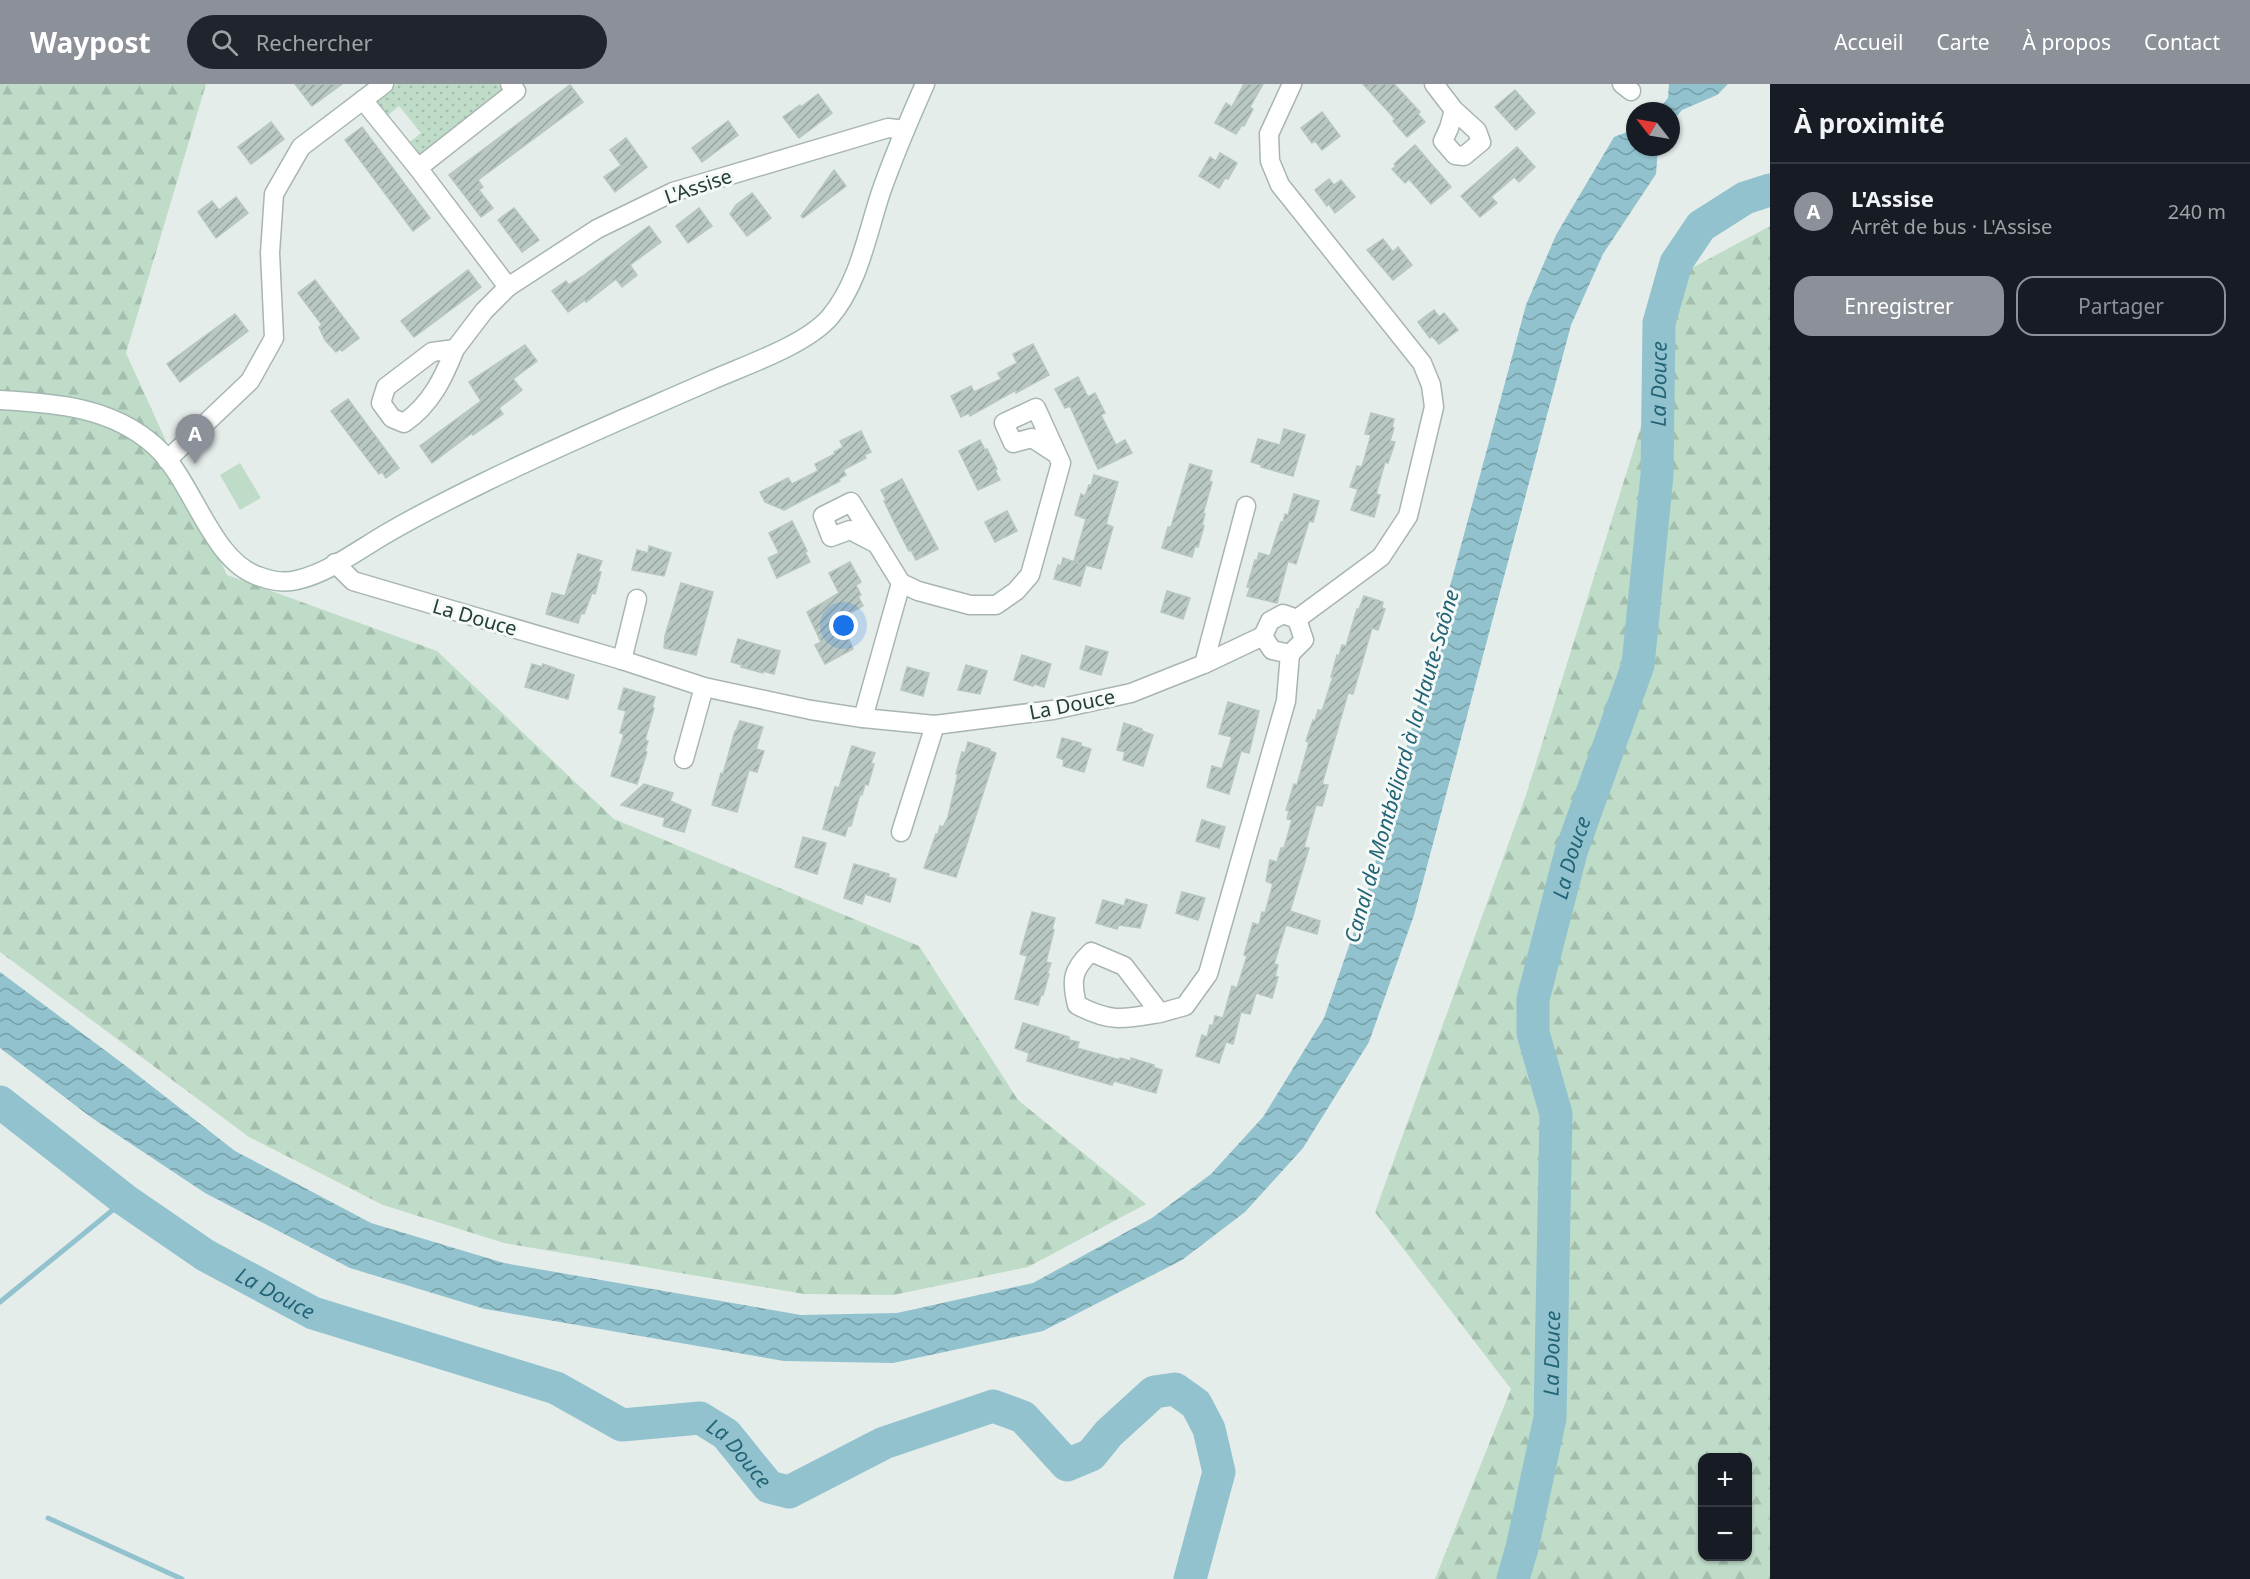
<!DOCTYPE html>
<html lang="fr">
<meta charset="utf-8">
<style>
body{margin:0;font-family:"Noto Sans",sans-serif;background:#20242c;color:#f1f3f6}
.controls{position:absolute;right:18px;bottom:18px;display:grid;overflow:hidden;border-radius:12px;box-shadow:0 2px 4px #0004}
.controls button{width:54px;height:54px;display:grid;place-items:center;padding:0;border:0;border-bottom:2px solid #363941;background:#171b24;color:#f1f3f6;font:30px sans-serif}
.compass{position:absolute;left:1626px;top:18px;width:54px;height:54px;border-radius:50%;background:#171b24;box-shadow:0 2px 4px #0004;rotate:301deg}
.you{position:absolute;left:844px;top:542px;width:21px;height:21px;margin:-15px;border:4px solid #fff;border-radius:50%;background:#1a73e8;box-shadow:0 0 0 9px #1a73e833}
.badge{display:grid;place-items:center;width:39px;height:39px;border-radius:50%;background:#8c9099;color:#fff;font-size:20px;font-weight:700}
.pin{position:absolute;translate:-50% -50px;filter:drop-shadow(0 2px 3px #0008)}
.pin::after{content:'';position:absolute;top:32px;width:21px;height:18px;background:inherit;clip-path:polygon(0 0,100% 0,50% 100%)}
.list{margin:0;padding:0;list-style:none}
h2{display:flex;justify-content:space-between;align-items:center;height:78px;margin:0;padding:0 24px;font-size:26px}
h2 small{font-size:20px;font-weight:400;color:#9ea1a6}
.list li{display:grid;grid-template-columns:39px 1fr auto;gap:18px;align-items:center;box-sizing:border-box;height:96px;padding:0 24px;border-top:2px solid #363941}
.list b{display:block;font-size:22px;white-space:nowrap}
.list p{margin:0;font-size:20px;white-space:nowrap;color:#9ea1a6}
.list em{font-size:20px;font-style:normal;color:#9ea1a6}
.actions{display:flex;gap:12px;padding:18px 24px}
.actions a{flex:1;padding:14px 0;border:2px solid #8c9099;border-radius:18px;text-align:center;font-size:21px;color:#8c9099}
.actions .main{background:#8c9099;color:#fff}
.icon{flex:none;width:33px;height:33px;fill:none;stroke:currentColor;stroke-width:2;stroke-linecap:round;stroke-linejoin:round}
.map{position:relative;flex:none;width:1770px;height:1495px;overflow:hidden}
header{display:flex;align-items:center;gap:36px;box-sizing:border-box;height:84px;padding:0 30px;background:#8c9099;color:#fff}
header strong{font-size:28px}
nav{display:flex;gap:33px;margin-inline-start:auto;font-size:21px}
.search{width:420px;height:54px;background:#20242c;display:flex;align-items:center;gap:15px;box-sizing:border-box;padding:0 21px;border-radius:33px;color:#9ea1a6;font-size:22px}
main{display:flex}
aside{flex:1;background:#171b24}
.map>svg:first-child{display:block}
.grass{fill:url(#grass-dots)}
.forest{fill:url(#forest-firs);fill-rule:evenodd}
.pitch{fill:#bfdcc8}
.water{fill:url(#water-waves)}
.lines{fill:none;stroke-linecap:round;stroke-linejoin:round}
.stream{stroke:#91c2ce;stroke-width:5}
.river{stroke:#91c2ce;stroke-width:33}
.building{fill:url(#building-hatch);stroke:#b7c6c1;stroke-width:1.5}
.street-casing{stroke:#a8b5b1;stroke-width:21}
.secondary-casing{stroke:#a4b8b2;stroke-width:21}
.street{stroke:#fff;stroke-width:18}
.secondary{stroke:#fff;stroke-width:18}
.labels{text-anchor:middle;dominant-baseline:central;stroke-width:6;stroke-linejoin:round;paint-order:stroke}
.street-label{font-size:20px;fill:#253e38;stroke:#f5f9f7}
.water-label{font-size:21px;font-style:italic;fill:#226476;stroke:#f5f9f7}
</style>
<header>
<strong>Waypost</strong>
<div class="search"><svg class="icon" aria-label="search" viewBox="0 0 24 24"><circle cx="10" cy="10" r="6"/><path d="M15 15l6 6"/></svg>Rechercher</div>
<nav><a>Accueil</a><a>Carte</a><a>À propos</a><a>Contact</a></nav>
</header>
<main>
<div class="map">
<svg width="1770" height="1495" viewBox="0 0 1770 1495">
<defs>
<pattern id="grass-dots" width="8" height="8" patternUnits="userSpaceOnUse" patternTransform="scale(1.5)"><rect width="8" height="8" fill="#bfdcc8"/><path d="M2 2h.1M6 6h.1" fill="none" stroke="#a4bead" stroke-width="1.8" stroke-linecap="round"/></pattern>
<pattern id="forest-firs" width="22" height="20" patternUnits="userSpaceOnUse" patternTransform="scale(1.5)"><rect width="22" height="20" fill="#bfdcc8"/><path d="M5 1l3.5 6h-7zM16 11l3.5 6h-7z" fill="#a4bead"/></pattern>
<pattern id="water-waves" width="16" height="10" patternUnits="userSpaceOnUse" patternTransform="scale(1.5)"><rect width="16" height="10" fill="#91c2ce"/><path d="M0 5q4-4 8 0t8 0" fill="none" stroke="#769fa8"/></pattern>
<pattern id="building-hatch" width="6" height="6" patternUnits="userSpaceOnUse" patternTransform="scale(1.5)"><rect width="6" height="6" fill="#bac8c3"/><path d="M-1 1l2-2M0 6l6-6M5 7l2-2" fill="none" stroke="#97a49f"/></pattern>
</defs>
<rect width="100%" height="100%" fill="#e5edea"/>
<path class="grass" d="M397,0H498L504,8L418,75L407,60L421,49L399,22L387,32L376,16Z"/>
<g class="forest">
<path d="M0,0H206L126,269L227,491L437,567L614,735L919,862L1018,1016L1146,1120L1028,1183L893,1211L804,1210L504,1159L383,1121L249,1053L0,868Z"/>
<path d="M1770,142V1495H1435L1511,1305L1375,1128L1526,711L1690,185ZM1702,1374H1748V1472H1702Z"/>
</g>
<path class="pitch" d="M240,379L261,414L240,426L220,391Z"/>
<g class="water">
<path d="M1669,0H1728L1717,11L1682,26L1671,39V27H1657L1668,14Z"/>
<path d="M1635,45V63H1658L1656,90L1603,170L1571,241L1414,831L1369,958L1303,1064L1245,1128L1182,1176L1043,1247L893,1279L784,1277L485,1225L350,1184L205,1109L92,1034L0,964V888L126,982L235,1067L371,1139L504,1179L801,1231L897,1229L1033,1199L1152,1134L1211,1090L1263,1033L1324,934L1366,813L1526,221L1556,151L1614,53Z"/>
</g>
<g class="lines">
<g class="stream">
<path d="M0,1218L125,1116"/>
<path d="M48,1434L182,1495"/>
</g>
<g class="river">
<path id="s1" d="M0,1018L125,1116L205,1171L313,1229L556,1304L622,1341L700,1334L726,1350L769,1403L789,1408L884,1359L993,1322L1023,1333L1067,1381L1091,1371L1109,1349L1154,1308L1175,1305L1196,1320L1209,1345L1219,1388L1190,1495"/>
<path id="s2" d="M1513,1495L1522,1464L1550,1334L1556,1030L1533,949V915L1571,768L1638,581L1657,391L1659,239L1676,179L1701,142L1745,114L1770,106"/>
</g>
</g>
<g class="building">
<path d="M295,0H342L312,22Z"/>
<path d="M1244,0H1263L1250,23L1253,25L1244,42L1242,41L1236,50L1215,39L1226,19L1232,23Z"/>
<path d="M1363,0H1394L1420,28L1418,30L1425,38L1407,53L1393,37L1395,35Z"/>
<path d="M570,1L583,18L478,96L483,103L479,106L493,124L481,133L449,91Z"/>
<path d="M1515,6L1535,29L1516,46L1495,23Z"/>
<path d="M818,10L832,29L799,54L783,33L800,21L801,23Z"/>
<path d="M1322,28L1340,52L1322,66L1315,57L1312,59L1301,44Z"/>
<path d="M728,37L738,51L702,78L692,64Z"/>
<path d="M271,38L284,55L251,80L238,63Z"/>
<path d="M362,43L430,134L413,147L345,56Z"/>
<path d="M626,54L647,83L615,108L604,93L621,81L610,66Z"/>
<path d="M1415,61L1451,103L1431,120L1409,95L1405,99L1392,85L1396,82L1394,80Z"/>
<path d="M1517,63L1535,83L1519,98L1514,93L1491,113L1497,119L1480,133L1461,112Z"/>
<path d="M1220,69L1237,79L1228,95L1225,94L1219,104L1199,92L1210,73L1216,77Z"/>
<path d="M834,86L846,102L803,134L801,132Z"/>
<path d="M1329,95L1334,101L1341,96L1355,113L1335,129L1329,120L1327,122L1315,106Z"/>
<path d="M752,109L771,134L747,152L730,130L736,121Z"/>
<path d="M236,113L248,129L216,154L198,128L212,117L219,126Z"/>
<path d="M514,124L539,156L522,168L498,136Z"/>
<path d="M699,124L712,142L688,159L676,142Z"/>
<path d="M649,142L661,158L630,181L637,191L622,203L616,195L586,218L585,216L568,228L552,207L566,197L569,201L583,192Z"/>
<path d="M1383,155L1393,168L1398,163L1412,181L1393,196L1367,166Z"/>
<path d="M468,186L481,203L414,253L401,237Z"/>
<path d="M315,196L359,254L342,267L340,265L336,268L325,256L319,243L322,241L298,209Z"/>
<path d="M1434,226L1439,233L1444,229L1458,246L1439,260L1432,252L1430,254L1418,238Z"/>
<path d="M235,230L248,247L180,298L167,280Z"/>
<path d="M1033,260L1049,291L1016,309V306L970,332L969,329L961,333L951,312L971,302L974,308L1001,295L998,289L1017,279L1013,270Z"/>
<path d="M525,261L537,277L513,295L522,306L499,324L503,330L473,351L472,349L432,379L420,362L481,317L469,298Z"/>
<path d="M1078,293L1088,313L1095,309L1105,329L1101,331L1116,361L1125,356L1132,369L1098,385L1070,322L1065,324L1055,305Z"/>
<path d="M348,315L399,384L386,394L382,388L379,390L331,327Z"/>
<path d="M1371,329L1394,335L1392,343L1394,344L1390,357L1395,358L1388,379L1385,378L1376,410L1380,411L1374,433L1351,426L1358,405L1350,403L1357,382L1362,383L1371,351L1365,350Z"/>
<path d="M1284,345L1305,351L1293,392L1261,383L1262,381L1251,378L1258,355L1280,361Z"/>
<path d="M861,347L871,368L864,371L866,374L843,386L846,391L839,395L840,397L784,426L765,418L760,408L788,394L792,400L818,387L815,380L835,370L834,368L843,363L840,357Z"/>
<path d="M980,356L985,366L987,365L997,385L995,386L1000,396L978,406L959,367Z"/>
<path d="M1190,380L1212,387L1209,397L1212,398L1203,430H1205L1202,441L1204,442L1198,463L1195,462L1192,473L1162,464L1168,443H1171Z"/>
<path d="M1094,391L1118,398L1106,440L1113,443L1101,485L1086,481L1080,502L1054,495L1058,481L1061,482L1063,474L1081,480L1074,477L1086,435L1075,431L1081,410L1085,412L1089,401L1091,402Z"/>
<path d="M902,395L938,465L916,476L911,466L909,467L899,448L884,417L886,416L881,406Z"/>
<path d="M1294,410L1319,417L1313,438L1309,437L1296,480L1288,477L1277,519L1247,512L1250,504L1247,503L1255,476L1257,477L1259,469L1270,472L1281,438H1283L1285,430L1288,431Z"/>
<path d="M1007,427L1017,447L995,458L985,438Z"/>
<path d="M792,437L807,467L805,468L810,478L777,494L768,474L779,469L769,449Z"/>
<path d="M649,462L671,469L664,492L632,486L637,466L648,469Z"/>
<path d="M578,470L602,477L598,487L601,488L595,510L592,509L584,530L581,529L578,539L546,530L552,509L565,512Z"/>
<path d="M850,478L861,498L856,501L861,511L858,512L863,522L840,534L853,565L825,580L815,561L821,558L807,528L839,509L829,489Z"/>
<path d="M681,499L713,508L696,571L664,564L665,552Z"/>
<path d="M1167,507L1190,514L1183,535L1161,528Z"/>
<path d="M1364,512L1383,518L1382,524L1385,525L1378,546L1372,544L1353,610L1348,609L1322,700L1328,701L1322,722L1316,721L1304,763L1309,764L1290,827L1320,837L1317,850L1286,841L1274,880L1278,881L1275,892L1278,893L1272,914L1256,909L1250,930L1241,928L1233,960L1226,958L1219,979L1196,972L1202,951L1207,953L1210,941L1213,942L1215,932L1223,934L1232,902L1237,904L1247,872L1244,871L1253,839L1259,841L1262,828L1265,829L1273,800L1266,797L1270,776L1277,778L1281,764H1284L1292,736L1287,735L1289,727L1286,726L1294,700L1297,701L1309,658L1306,657L1313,636L1315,637L1318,626L1322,627L1333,593H1331L1337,571L1339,572L1342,561L1346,562L1357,525H1359Z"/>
<path d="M738,555L780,567L774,590L763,587V589L741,583L742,581L731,578Z"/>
<path d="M1086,562L1108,568L1101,591L1080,585Z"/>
<path d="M1022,571L1051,580L1044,603L1034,600L1033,602L1014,596Z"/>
<path d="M532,580L542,583L543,580L574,591L568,615L525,603Z"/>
<path d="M966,581L987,587L980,610L958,606Z"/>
<path d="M907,583L929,589L923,612L901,606Z"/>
<path d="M624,604L655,613L652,623L654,624L645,656L648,657L645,667L647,668L637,700L611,692L624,650L620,649L626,627L618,625Z"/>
<path d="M1228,618L1259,627L1249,669L1241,667L1229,710L1207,703L1212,682L1222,685L1232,653L1219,650Z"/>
<path d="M740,637L763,643L756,665L764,667L757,688L749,686L737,728L712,721L721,689L723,690L735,647H736Z"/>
<path d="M1124,639L1142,645V647L1153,651L1143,682L1123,676L1125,668L1117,666Z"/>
<path d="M1062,654L1081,659V662L1091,665L1084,688L1063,682L1064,676L1057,673Z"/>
<path d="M968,658L990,665V667L996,669L956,793L924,784L936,750H938L940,742L943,743L948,733L958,690H956L962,668L965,669Z"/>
<path d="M852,662L875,669L871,679L874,680L868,701L865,700L862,711L860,710L851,742H848L845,752L823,745L835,703L839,704Z"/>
<path d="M644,700L673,709L670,717L691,726L684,748L663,742L665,734L621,721Z"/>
<path d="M1202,736L1225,743L1219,764L1196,757Z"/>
<path d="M803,753L826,759L817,790L795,783Z"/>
<path d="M854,780L889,790L888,793L896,795L890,818L865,810L862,820L844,814Z"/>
<path d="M1182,808L1205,814L1198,836L1176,829Z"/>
<path d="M1126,815L1147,821L1140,844L1119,841L1117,845L1096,839L1103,816L1124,822Z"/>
<path d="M1032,828L1055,834L1052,845L1054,846L1046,878L1051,879L1047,890H1049L1043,911H1041L1038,921L1015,915L1027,872L1020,870Z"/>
<path d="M1023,939L1069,953V956L1079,958L1077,964L1120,976V974L1131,977V974L1154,981L1153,983L1162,986L1156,1009L1114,997L1112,1001L1027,977L1029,969L1015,964Z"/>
</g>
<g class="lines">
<defs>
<g id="street">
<path d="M1292,0L1269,50L1270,77L1280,101L1422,279L1431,301L1434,323L1408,432L1381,473L1297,535"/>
<path d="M1434,0L1454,26L1477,47L1481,58L1464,72L1455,71L1443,57L1449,44L1454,26"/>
<path d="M1622,0L1631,7"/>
<path d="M363,16L418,84L516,7L510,0"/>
<path d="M418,84L508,203L484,227L455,265L432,268L386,303L381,319L392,334L404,339C431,320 443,295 455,265"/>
<path d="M508,203L597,145L673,108L888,44L905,46"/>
<path d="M167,376L250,297L274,254L270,169L274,110L301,63L384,0"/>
<path d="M335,479L353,497L622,576L704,603L811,626L863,634L935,641L1053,626L1131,609L1204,580L1263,552"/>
<path d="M901,499L918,507L970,521H996L1016,507L1030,491L1061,379L1036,324L1004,339L1013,359L1032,354L1055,369"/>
<path d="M1283,530L1297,535L1304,556L1290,570L1272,566L1263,552L1270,537Z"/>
<path d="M622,576L637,515"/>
<path d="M1204,580L1246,422"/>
<path d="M863,634L901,499L851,418L823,432L831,453L850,446L875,459"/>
<path d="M684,675L704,603"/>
<path d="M901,748L935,641"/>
<path d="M1160,929C1124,935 1111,939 1077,921C1071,896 1072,886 1091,868L1124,882L1160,929L1185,922L1208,890L1286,617L1290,570"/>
</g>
<path id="secondary" d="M0,316C55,319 112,323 155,362C194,397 211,479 261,493C272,497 285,499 297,496C328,489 357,467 384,451C418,431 452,414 487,397C561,361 637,329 712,296C746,281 806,261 830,233C859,199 867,150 881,108C894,71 909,36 925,0"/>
</defs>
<use href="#street" class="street-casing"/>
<use href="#secondary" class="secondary-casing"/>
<use href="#street" class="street"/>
<use href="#secondary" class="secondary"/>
</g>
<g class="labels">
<g class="street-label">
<text transform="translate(698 102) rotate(-19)">L'Assise</text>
<text transform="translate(475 533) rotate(16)">La Douce</text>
<text transform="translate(1072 620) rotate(-11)">La Douce</text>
</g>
<g class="water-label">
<text stroke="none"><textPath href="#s2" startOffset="1220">La Douce</textPath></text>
<text transform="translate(1401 682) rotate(-74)">Canal de Montbéliard à la Haute-Saône</text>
<text stroke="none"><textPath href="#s2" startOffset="734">La Douce</textPath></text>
<text stroke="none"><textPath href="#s1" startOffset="336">La Douce</textPath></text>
<text stroke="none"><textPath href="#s2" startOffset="230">La Douce</textPath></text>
<text stroke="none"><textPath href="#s1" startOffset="840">La Douce</textPath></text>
</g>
</g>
</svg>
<div class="controls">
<button>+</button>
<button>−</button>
</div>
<svg class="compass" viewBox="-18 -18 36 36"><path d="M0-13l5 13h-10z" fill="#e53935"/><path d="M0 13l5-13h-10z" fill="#9ea1a6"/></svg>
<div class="you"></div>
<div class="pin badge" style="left:195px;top:380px">A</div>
</div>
<aside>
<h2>À proximité<small></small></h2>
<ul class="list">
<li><span class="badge">A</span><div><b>L'Assise</b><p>Arrêt de bus · L'Assise</p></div><em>240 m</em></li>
</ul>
<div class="actions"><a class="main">Enregistrer</a><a>Partager</a></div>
</aside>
</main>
